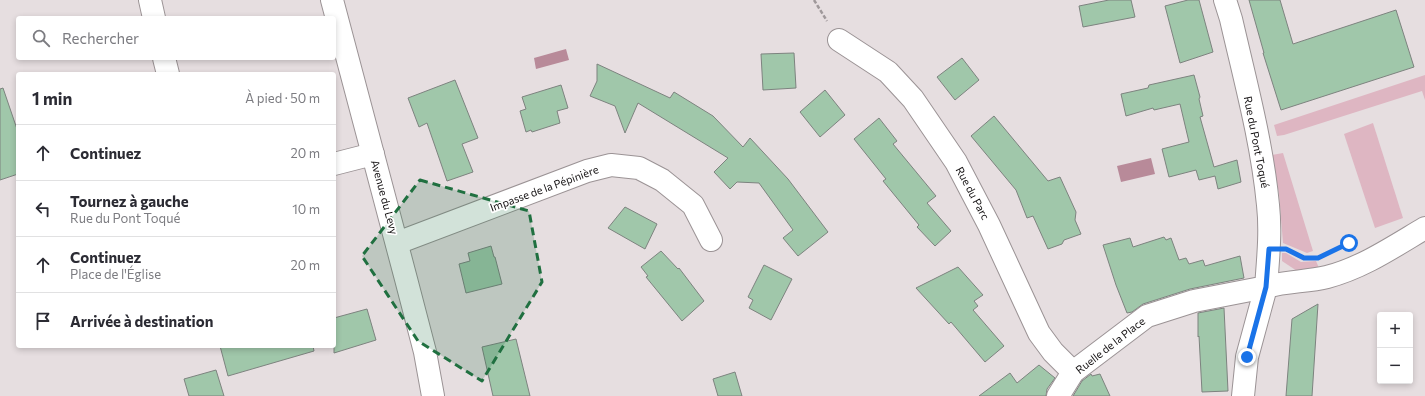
<!DOCTYPE html>
<html lang="fr">
<meta charset="utf-8">
<style>
body{margin:0;font-family:Commissioner,sans-serif;background:#f2f2f3;color:#2b2b33}
.controls{position:absolute;right:12px;bottom:12px;display:grid;overflow:hidden;border-radius:4px;box-shadow:0 2px 6px #0003}
.controls button{width:36px;height:36px;display:grid;place-items:center;padding:0;border:0;border-bottom:1px solid #e1e1e2;background:#fff;color:#2b2b33;font:20px sans-serif}
.stop{position:absolute;width:12px;height:12px;margin:-9px;border:3px solid #1a73e8;border-radius:50%;background:#fff}
.stop.end{background:#1a73e8;border-color:#fff;box-shadow:0 1px 4px #0008}
.list{margin:0;padding:0;list-style:none}
h2{display:flex;justify-content:space-between;align-items:center;height:52px;margin:0;padding:0 16px;font-size:17px}
h2 small{font-size:13px;font-weight:400;color:#7c7c81}
.list li{display:grid;grid-template-columns:26px 1fr auto;gap:12px;align-items:center;box-sizing:border-box;height:56px;padding:0 16px;border-top:1px solid #e1e1e2}
.list b{display:block;font-size:15px;white-space:nowrap}
.list p{margin:0;font-size:13px;white-space:nowrap;color:#7c7c81}
.list em{font-size:13px;font-style:normal;color:#7c7c81}
.icon{flex:none;width:22px;height:22px;fill:none;stroke:currentColor;stroke-width:2;stroke-linecap:round;stroke-linejoin:round}
.map{position:relative;flex:none;width:1425px;height:396px;overflow:hidden}
.search{position:absolute;background:#fff;box-shadow:0 2px 6px #0003;left:16px;top:16px;width:320px;height:44px;display:flex;align-items:center;gap:10px;box-sizing:border-box;padding:0 14px;border-radius:4px;color:#7c7c81;font-size:15px}
.panel{position:absolute;background:#fff;box-shadow:0 2px 6px #0003;left:16px;top:72px;width:320px;height:276px;border-radius:4px}
.map>svg:first-child{display:block}
.green{fill:#deb6c2}
.water{fill:#b88a99}
.building{fill:#a0c7aa;stroke:#7d837f}
.lines{fill:none;stroke-linecap:round;stroke-linejoin:round}
.street-casing{stroke:#9b9395;stroke-width:24}
.secondary-casing{stroke:#9b9395;stroke-width:24}
.path{stroke:#9f989a;stroke-width:2.5;stroke-dasharray:4 2;stroke-linecap:butt}
.street{stroke:#fff;stroke-width:22}
.secondary{stroke:#fff;stroke-width:22}
.route{stroke:#1a73e8;stroke-width:5}
.marked{fill:#207040;fill-opacity:0.2;stroke:#207040;stroke-width:3;stroke-dasharray:8 5;stroke-linejoin:round}
.labels{text-anchor:middle;dominant-baseline:central;stroke-width:3.5;stroke-linejoin:round;paint-order:stroke}
.street-label{font-size:11px;fill:#161314;stroke:#fff}
</style>
<div class="map">
<svg width="1425" height="396" viewBox="0 0 1425 396">
<rect width="100%" height="100%" fill="#e6dee0"/>
<g class="green">
<path d="M1425,75V100L1422,91L1284,135L1277,136L1274,125Z"/>
<path d="M1373,123L1403,218L1375,228L1344,134Z"/>
<path d="M1283,153L1313,251L1307,253L1283,243L1279,194L1272,155Z"/>
<path d="M1282,253H1286L1301,262L1316,261L1319,268L1297,271L1282,261Z"/>
</g>
<g class="water">
<path d="M566,49L569,60L536,69L534,58Z"/>
<path d="M1151,158L1155,174L1121,182L1117,166Z"/>
</g>
<g class="building">
<path d="M1109,0H1131L1135,17L1083,27L1079,6Z"/>
<path d="M1188,0H1199L1213,52L1180,63L1165,6Z"/>
<path d="M1249,0H1280L1293,44L1396,10L1414,67L1281,110L1263,53H1264Z"/>
<path d="M794,53L796,88L763,90L761,54Z"/>
<path d="M962,58L979,80L955,100L937,77Z"/>
<path d="M597,64L670,98L674,92L713,116L743,147L750,138L788,179L828,232L798,256L783,238L793,230L759,183L737,182L730,189L714,172L728,158L638,103L625,133L615,106L590,96L597,81Z"/>
<path d="M1194,75L1200,97L1199,99L1203,116L1200,117L1214,167L1237,160L1241,182L1218,189L1215,176L1199,180L1196,170L1169,177L1162,149L1189,142L1180,104L1154,110L1153,108L1126,116L1121,94L1148,88L1149,85Z"/>
<path d="M455,80L478,138L462,144L473,172L447,181L427,123L419,127L408,98Z"/>
<path d="M561,85L568,108L557,111L560,123L532,132L531,130L526,132L520,111L526,109L522,97Z"/>
<path d="M3,88L18,132V174L0,180V89Z"/>
<path d="M825,90L845,115L820,137L800,112Z"/>
<path d="M994,116L1048,181L1060,177L1076,212L1075,220L1081,234L1064,240L1062,244L1048,249L1033,216L1027,218L1016,190L971,136Z"/>
<path d="M879,118L897,141L893,144L936,196L927,203L951,231L935,246L917,227L919,225L883,181L886,179L854,139Z"/>
<path d="M625,207L657,224L645,249L608,228Z"/>
<path d="M1164,237L1166,240L1171,238L1179,260L1186,258L1189,264L1203,260L1205,266L1240,256L1244,278L1190,289L1143,304L1132,312L1127,313L1116,285L1103,245L1130,238L1133,247Z"/>
<path d="M491,246L494,257H495L502,284L466,293L459,264L470,261L468,253Z"/>
<path d="M661,251L678,269L679,268L704,301L682,321L646,277L648,276L641,267Z"/>
<path d="M764,265L792,279L771,320L749,308L753,300L748,297Z"/>
<path d="M958,267L983,295L974,301L978,306L973,310L1004,346L985,362L951,322L949,324L916,288Z"/>
<path d="M1318,304L1312,396H1286L1292,319Z"/>
<path d="M1224,308L1228,391L1202,392L1199,336L1198,337V313Z"/>
<path d="M367,309L376,340L334,353V318Z"/>
<path d="M516,339L530,396H493L482,347Z"/>
<path d="M220,346H313L314,351L228,376Z"/>
<path d="M1039,365L1055,378L1047,389L1046,396H979L1010,373L1017,383Z"/>
<path d="M216,370L224,396H189L184,379Z"/>
<path d="M735,372L742,396H718L713,379Z"/>
<path d="M1091,374L1092,376L1100,374L1110,396H1073L1082,381Z"/>
</g>
<g class="lines">
<defs>
<g id="street">
<path d="M150,0L154,18"/>
<path d="M839,40L888,72L913,99L956,162L989,225L1039,333L1053,352L1073,372"/>
<path d="M164,58L168,74"/>
<path d="M334,164L373,154"/>
<path d="M397,243L587,171L611,165L639,168L662,180L693,205L711,240"/>
<path d="M1058,396L1073,372L1147,316L1194,301L1266,287C1268,260 1271,232 1268,205C1262,142 1245,80 1231,19L1225,0"/>
</g>
<g id="secondary">
<path d="M332,0L406,279L425,352L433,396"/>
<path d="M1243,396L1247,357L1266,287C1286,281 1307,282 1327,277C1362,268 1393,247 1425,228"/>
</g>
</defs>
<use href="#street" class="street-casing"/>
<use href="#secondary" class="secondary-casing"/>
<g class="path">
<path d="M814,0L827,21"/>
<path d="M1291,252L1302,258"/>
</g>
<use href="#street" class="street"/>
<use href="#secondary" class="secondary"/>
</g>
<g class="lines">
<path class="route" d="M1247,357L1266,287L1269,249H1286L1304,258H1318L1349,243"/>
</g>
<path class="marked" d="M420,180L529,211L542,282L482,381L418,341L362,256Z"/>
<g class="labels">
<g class="street-label">
<text transform="translate(1257 142) rotate(79)">Rue du Pont Toqué</text>
<text transform="translate(544 188) rotate(-20)">Impasse de la Pépinière</text>
<text transform="translate(973 193) rotate(62)">Rue du Parc</text>
<text transform="translate(385 197) rotate(75)">Avenue du Levy</text>
<text transform="translate(1110 345) rotate(-38)">Ruelle de la Place</text>
</g>
</g>
</svg>
<div class="controls">
<button>+</button>
<button>−</button>
</div>
<div class="stop" style="left:1349px;top:243px"></div>
<div class="stop end" style="left:1247px;top:357px"></div>
<div class="search"><svg class="icon" aria-label="search" viewBox="0 0 24 24"><circle cx="10" cy="10" r="6"/><path d="M15 15l6 6"/></svg>Rechercher</div>
<section class="panel">
<h2>1 min<small>À pied · 50 m</small></h2>
<ul class="list">
<li><svg class="icon" aria-label="ahead" viewBox="0 0 24 24"><path d="M12 20V5M6 11l6-6 6 6"/></svg><div><b>Continuez</b></div><em>20 m</em></li>
<li><svg class="icon" aria-label="left" viewBox="0 0 24 24"><path d="M17 20v-9H6M10 6l-5 5 5 5"/></svg><div><b>Tournez à gauche</b><p>Rue du Pont Toqué</p></div><em>10 m</em></li>
<li><svg class="icon" aria-label="ahead" viewBox="0 0 24 24"><path d="M12 20V5M6 11l6-6 6 6"/></svg><div><b>Continuez</b><p>Place de l'Église</p></div><em>20 m</em></li>
<li><svg class="icon" aria-label="arrive" viewBox="0 0 24 24"><path d="M6 21V4h12l-3 4 3 4H6"/></svg><div><b>Arrivée à destination</b></div></li>
</ul>
</section>
</div>
